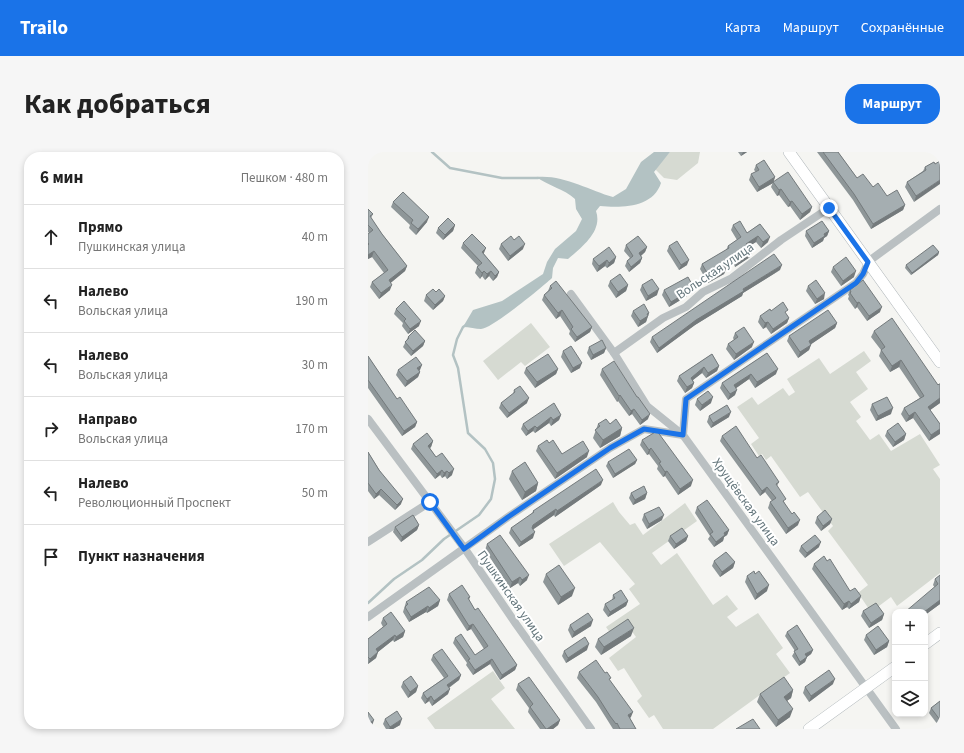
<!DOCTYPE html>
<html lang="ru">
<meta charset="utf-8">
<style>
body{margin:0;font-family:"Source Sans 3",sans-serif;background:#f6f6f6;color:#222}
.controls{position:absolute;right:12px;bottom:12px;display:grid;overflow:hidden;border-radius:8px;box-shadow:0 2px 6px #0003}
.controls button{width:36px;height:36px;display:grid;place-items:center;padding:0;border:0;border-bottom:1px solid #e0e0e0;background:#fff;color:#222;font:20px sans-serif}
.stop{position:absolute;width:12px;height:12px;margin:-9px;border:3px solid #1a73e8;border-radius:50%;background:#fff}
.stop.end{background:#1a73e8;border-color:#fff;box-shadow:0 1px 4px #0008}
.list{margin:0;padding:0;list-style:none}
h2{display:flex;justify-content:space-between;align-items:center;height:52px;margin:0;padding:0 16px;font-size:17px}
h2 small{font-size:13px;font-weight:400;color:#767676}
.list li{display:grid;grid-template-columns:26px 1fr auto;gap:12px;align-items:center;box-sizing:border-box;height:64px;padding:0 16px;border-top:1px solid #e0e0e0}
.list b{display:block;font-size:15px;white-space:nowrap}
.list p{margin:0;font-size:13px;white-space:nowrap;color:#767676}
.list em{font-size:13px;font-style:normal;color:#767676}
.icon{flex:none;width:22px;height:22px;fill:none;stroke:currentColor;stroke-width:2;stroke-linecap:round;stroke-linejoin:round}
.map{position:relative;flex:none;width:572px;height:577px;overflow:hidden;border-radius:16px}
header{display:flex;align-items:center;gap:24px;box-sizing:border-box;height:56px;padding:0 20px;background:#1a73e8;color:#fff}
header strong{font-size:19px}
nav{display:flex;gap:22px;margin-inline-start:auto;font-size:14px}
.intro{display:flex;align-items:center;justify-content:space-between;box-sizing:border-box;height:96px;padding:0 24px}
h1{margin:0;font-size:28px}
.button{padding:10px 18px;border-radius:16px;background:#1a73e8;color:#fff;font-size:14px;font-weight:700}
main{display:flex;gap:24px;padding:0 24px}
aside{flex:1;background:#fff;border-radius:16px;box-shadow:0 2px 6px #0003}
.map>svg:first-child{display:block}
.green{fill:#d6dad2}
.water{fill:#b3c2c3}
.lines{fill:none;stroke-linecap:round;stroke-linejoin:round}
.stream{stroke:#b3c2c3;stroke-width:2.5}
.secondary-casing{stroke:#afb6b9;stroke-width:12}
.street{stroke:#bac0c2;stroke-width:8}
.secondary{stroke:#fff;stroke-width:11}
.wall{fill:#8e9698}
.shaded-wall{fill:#747a7c}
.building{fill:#a5aeb1;stroke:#747a7c}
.route{stroke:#1a73e8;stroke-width:5}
.labels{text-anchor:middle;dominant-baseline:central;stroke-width:4;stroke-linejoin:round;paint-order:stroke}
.street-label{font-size:13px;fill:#63757b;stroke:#fff}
</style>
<header>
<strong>Trailo</strong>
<nav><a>Карта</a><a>Маршрут</a><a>Сохранённые</a></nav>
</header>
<div class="intro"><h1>Как добраться</h1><a class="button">Маршрут</a></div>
<main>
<aside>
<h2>6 мин<small>Пешком · 480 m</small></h2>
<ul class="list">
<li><svg class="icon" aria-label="ahead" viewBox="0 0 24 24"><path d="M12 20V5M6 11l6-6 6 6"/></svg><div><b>Прямо</b><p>Пушкинская улица</p></div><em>40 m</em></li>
<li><svg class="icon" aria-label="left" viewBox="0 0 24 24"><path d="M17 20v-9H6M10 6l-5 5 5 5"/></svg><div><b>Налево</b><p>Вольская улица</p></div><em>190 m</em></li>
<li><svg class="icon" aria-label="left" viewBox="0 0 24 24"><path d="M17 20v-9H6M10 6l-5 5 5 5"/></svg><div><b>Налево</b><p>Вольская улица</p></div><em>30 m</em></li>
<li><svg class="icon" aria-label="right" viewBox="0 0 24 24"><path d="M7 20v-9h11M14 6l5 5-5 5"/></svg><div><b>Направо</b><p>Вольская улица</p></div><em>170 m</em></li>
<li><svg class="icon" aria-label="left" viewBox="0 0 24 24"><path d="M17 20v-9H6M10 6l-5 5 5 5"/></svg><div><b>Налево</b><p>Революционный Проспект</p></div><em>50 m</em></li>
<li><svg class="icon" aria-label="arrive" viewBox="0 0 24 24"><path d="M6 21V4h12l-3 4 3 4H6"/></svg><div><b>Пункт назначения</b></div></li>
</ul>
</aside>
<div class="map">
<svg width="572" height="577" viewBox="0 0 572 577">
<rect width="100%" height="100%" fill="#f5f5f2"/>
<g class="green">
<path d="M302,0H332L330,11L309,28L296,26L287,17Z"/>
<path d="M163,171L182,195L157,214L153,210L130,228L115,209Z"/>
<path d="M496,199L503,209L488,220L500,237L482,250L493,265L488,269L502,288L511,282L523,299L552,282L572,313L565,317L572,327V421L529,454L523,445L503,460L490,441L500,433L460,379L465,374L440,340L432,345L403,304L398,308L394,302L391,304L383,292L391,286L369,255L384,245L390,253L415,236L421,244L427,240L419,227L451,206L462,222Z"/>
<path d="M245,350L251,360L262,373L267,371L275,383L317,351L329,369L284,401L293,413L309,401L345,453L359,443L370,457L359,465L368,475L390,461L415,496L408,502L422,521L345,577H295L286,563L281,566L269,549L274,544L256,516L250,519L241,506L268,485L260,474L245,485L238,475L272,452L261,437L267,432L232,390L196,414L181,392Z"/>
<path d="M125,519L137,536L123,547L147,577H67L59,566Z"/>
</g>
<path class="water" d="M286,0H302L286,20L293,31C285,56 253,56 232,54L228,59C235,79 214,95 200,107L190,106L185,116L184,126C174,135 125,176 113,177C108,177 101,175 95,175L105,158L134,149L175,122L179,110L187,97L208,79L214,67L208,57L207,47C196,37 181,34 168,25C194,22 221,38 245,45L258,37L273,10Z"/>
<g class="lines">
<g class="stream">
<path d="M64,0L82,16L134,26H170"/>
<path d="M0,451L26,427L54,408L76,387L111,363L123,347L127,327L125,311L117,297L100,281L90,216L85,203L89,187L95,175L98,173"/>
</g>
<defs>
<g id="secondary">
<path d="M421,0L572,210"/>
<path d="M557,492L572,481"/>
<path d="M441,577L527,515"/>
</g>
</defs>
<use href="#secondary" class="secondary-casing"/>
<g class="street">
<path d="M203,142L246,201L279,254L315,283L528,577"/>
<path d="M246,201L295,166L318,155L335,140L364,126L413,88L461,56"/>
<path d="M0,267L97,397L148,472L223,577"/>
<path d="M0,390L62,350"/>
<path d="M0,465L140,365L242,296L276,277L315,283L318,247L488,131L495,122L501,109L572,57"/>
</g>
<use href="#secondary" class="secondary"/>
</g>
<g class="wall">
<path d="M370,0H379L373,4Z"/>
<path d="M449,0H470L489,26L519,44L537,53L535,58L503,77L485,48Z"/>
<path d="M566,10L546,50L537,35L539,30L555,19L557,15Z"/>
<path d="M388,13L407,25L405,31L389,40L381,28L383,22L388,20L386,18Z"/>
<path d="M405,30L444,55L442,60L432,68L422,54L420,55L411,43L409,44L403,35Z"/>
<path d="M25,50L59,70L48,83L41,76L42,73L23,55Z"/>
<path d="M0,57L5,62L3,66L14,82L39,114L37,119L22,131V138L11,147L2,135L4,130L16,121L4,105L0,107V82L1,81L0,80Z"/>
<path d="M392,72L400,90L393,96L388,90L380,95L384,100L382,105L367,115L365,110L357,115L358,117L356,122L340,131L332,117L334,112L358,98L360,94L369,88L363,78L365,73L379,81Z"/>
<path d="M87,73L85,79L75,88L68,81L70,76Z"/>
<path d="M438,79H461L459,84L456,86L455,89L444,96L437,84Z"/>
<path d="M95,91L116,101V102L131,120L129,125L125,129L121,124L117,128L114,124L112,127L107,121L109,115L110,114L93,96Z"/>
<path d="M133,92L155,97L140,109L131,97Z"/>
<path d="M258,93L279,95L277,100L273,104L274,106L272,111L261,120L257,114L259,109L262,106L256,99Z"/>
<path d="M301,94L319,113L311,118L299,99Z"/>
<path d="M571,100L570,103L543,123L537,116L538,113Z"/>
<path d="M248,105L246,111L239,116L237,114L229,120L224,112L225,107Z"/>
<path d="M465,115L486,125L473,134L463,120Z"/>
<path d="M412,118L375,141L374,144L327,173L289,201L282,190L284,185Z"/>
<path d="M242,129L260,133L258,139L248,146L240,134Z"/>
<path d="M274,133L289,143L278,149L272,138Z"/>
<path d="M182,134L224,175L222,180L207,190L201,182L202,179L192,164L188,167L174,148L176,143L180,139Z"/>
<path d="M440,134L456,147L447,152L438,139Z"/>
<path d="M296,138L324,141L301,155L294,143Z"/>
<path d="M482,138L512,160L499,169L489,155L487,157L480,147L481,144L480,143Z"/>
<path d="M58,143L77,144L75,149L65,158L56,149Z"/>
<path d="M28,157L51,174L40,182L34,174L35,171L26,162Z"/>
<path d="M265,159L281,161L278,170L270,175L263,164Z"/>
<path d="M403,159L419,163L421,166L419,171L403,182L398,175L395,177L390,170L392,164Z"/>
<path d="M469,171L467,176L443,192L441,198L430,206L419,189L421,184Z"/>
<path d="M506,179L570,233L572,232V251L562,258L572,272V281L561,289L545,266L538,270L533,262L536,256L552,246L531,215L522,220L511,204L513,198L503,185Z"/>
<path d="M367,181L384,195L366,208L358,197L360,192L366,188L365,186Z"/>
<path d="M40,185L57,189L55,194L43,204L35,195Z"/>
<path d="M221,195L238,196L236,201L223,208L219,201Z"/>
<path d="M195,199L212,216L203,221L193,205Z"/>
<path d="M399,201L408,222L387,236L381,227L368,236L367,243L360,248L352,236L354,231Z"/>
<path d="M344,202L351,214L349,219L338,226L334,221L325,228L326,231L324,236L317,241L309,229L311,224Z"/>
<path d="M0,204L29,247L49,270L47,275L34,284L0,236Z"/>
<path d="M158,216L190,217L188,222L167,236L156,221Z"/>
<path d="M234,217L269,245L280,267L272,273L264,262L261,264L250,249L249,250L232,223Z"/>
<path d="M30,218H52L51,219L52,220L50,225L37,235L28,223Z"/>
<path d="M146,238L159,251L139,266L131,256L133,251L145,242Z"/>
<path d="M329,247L343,251L332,259L327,253Z"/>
<path d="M504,252L523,262L508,269L502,258Z"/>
<path d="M193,263L191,268L183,274L181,271L167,281L165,279L158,284L153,277L155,272Z"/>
<path d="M341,264L361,265L343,276L339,270Z"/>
<path d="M230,272H242L254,276L252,284L232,296L225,286Z"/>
<path d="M519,279L538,282L536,288L525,295L517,284Z"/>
<path d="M354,284L389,306L411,330L409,334L417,352L430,373L418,382L400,356L402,350L404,349L397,340L392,344L352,289Z"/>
<path d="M274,288L323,334L310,343L297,324L295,325L289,317L290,314L281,302L279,303L272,293Z"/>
<path d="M65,289L63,295L62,296L68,305L84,323L79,327L77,324L74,326L72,323L67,327L43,297L45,292Z"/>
<path d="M181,291L194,302L219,305L187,327L168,299L170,294Z"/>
<path d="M0,300L33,352L27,358L11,343L6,347L0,339Z"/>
<path d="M269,308L267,312L245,326L238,314L240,310Z"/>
<path d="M144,319L170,331L168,339L154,348L141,327Z"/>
<path d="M233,333L187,365L186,363L165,377V386L151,395L141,381L143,376L164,362L165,359Z"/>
<path d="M263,341H279L277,347L265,353L261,346Z"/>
<path d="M329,355L361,378L359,383L356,385L355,389L346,395L340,387L342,384L327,361Z"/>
<path d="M276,362L294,368L279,377L274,368Z"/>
<path d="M449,365L464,367L462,372L453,379L447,371Z"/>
<path d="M51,373L49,378L33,390L25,380L27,375Z"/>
<path d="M302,384H320L318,389L306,397L300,389Z"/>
<path d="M119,392L159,428L152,434L150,431L142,436L117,398Z"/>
<path d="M433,394L451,395L437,406L431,399Z"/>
<path d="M346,409L367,410L365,416L352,425L344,414Z"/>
<path d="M446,412L482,439L493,444L491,450L481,457L479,455L474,458L444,417Z"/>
<path d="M178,422L204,444L190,453L175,430Z"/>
<path d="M387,422L399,439L387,448L377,430L379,424Z"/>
<path d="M572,423V452L557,463V460L567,436L565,433L567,427Z"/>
<path d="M81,442L102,445L101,448L107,458L149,513L147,518L132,528L122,512L105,523L98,513L99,511L85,491L87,486L107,503L116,497L103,477L99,479L79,448Z"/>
<path d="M245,443L260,449L258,454L240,465L235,458L237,452L244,449Z"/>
<path d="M72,448L70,454L59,461L58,460L41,470L35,460L38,450Z"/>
<path d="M495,459L516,462L514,468L501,476L493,464Z"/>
<path d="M15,466L37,479L35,485L26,490L25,488L10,500L8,506L0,512V487L15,475L13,471Z"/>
<path d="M202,473L223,474L204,486L200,478Z"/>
<path d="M419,480L445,498L443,502L439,505L437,510L431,514L424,504L427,499L417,484Z"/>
<path d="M498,483L521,489L519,495L506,503L496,488Z"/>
<path d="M263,484L233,503L227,495L230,487Z"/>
<path d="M219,498L198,511L194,504L196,499Z"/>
<path d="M65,503L93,523L91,528L81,536L80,542L64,554L61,549L57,552L53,546L55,541L76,526L63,508Z"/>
<path d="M211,520L242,529L263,565L262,566L268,577H245L240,569L228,550L209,526Z"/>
<path d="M35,530L50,534L48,540L40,546L33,535Z"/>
<path d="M150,532L192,568L190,573L185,577H172L160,560L161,556L148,538Z"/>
<path d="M465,532L441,550L435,541L437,535Z"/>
<path d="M425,538L423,546L419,549L422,565L408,575L389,550L392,542Z"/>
<path d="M572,549V571L570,573L561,561L563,556Z"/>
<path d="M17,567L32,573L25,577H18L15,572Z"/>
</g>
<g class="shaded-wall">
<path d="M375,0H379L373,4Z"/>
<path d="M407,25L405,31L389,40L391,35Z"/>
<path d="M572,28V32L546,50L548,44Z"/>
<path d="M413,37L411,43L409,44L411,38Z"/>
<path d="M424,49L422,54L420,55L422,50Z"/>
<path d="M537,53L535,58L503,77L505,72Z"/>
<path d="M444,55L442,60L432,68L434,62Z"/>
<path d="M61,65L59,70L48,83L50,77Z"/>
<path d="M87,73L85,79L75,88L77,83Z"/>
<path d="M461,79L459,84L456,86L455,89L444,96L446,91L456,82Z"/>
<path d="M390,84L388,90L376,97L378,92Z"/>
<path d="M402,85L400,90L393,96L395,90Z"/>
<path d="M157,92L155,97L140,109L142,104Z"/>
<path d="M279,95L277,100L269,107L271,101Z"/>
<path d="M118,96L116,101L112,105L114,100Z"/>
<path d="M6,99L4,105L0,107V103Z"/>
<path d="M384,100L382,105L367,115L369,109Z"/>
<path d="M571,100L570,103L543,123L544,121Z"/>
<path d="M248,105L246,111L239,116L241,111Z"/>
<path d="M367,105L365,110L353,117L355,112Z"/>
<path d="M274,106L272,111L261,120L263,115Z"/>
<path d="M239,108L237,114L229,120L231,114Z"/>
<path d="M321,108L319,113L311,118L313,113Z"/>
<path d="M414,113L412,118L375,141L374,144L327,173L289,201L291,196L328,168L375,137Z"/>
<path d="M39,114L37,119L19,134L21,128Z"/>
<path d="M358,117L356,122L340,131L342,126Z"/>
<path d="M116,119L114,124L112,127L114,121Z"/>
<path d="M123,119L121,124L117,128L119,122Z"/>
<path d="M488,119L486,125L473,134L475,129Z"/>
<path d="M131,120L129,125L125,129L127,124Z"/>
<path d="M24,133L22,138L11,147L13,141Z"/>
<path d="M260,133L258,139L248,146L250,140Z"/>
<path d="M326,136L324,141L301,155L303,150Z"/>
<path d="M291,137L289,143L278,149L280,144Z"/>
<path d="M457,141L456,147L447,152L449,147Z"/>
<path d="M77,144L75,149L65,158L67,153Z"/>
<path d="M491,150L489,155L487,157L489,151Z"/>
<path d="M514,155L512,160L499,169L501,164Z"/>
<path d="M194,158L192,164L188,167L190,161Z"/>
<path d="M281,161L278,170L270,175L272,169L279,162Z"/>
<path d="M421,166L419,171L403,182L405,177Z"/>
<path d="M53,169L51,174L40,182L42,177Z"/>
<path d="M400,170L398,175L395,177L397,171Z"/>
<path d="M469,171L467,176L439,195L441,189Z"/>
<path d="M224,175L222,180L207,190L209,185Z"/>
<path d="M57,189L55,194L43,204L45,199Z"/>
<path d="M386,190L384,195L366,208L368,202Z"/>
<path d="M443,193L441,198L430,206L432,200Z"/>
<path d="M238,196L236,201L223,208L225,203Z"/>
<path d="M533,208L531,215L522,220L524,214Z"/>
<path d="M214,211L212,216L203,221L205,216Z"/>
<path d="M54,213L52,218L47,222L49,216Z"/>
<path d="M351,214L349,219L338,226L340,221Z"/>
<path d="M336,215L334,221L321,231L323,226Z"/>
<path d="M190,217L188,222L167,236L169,230Z"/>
<path d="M410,217L408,222L387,236L389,230Z"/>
<path d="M52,220L50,225L37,235L39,229Z"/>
<path d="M383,222L381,227L364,239L366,233Z"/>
<path d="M326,231L324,236L317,241L319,235Z"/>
<path d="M369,238L367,243L360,248L362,242Z"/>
<path d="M252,243L250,249L249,250L251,244Z"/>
<path d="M345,245L343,251L332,259L334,253Z"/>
<path d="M161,246L159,251L139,266L141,261Z"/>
<path d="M572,246V251L558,261L560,255Z"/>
<path d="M525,256L523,262L508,269L510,264Z"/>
<path d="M266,257L264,262L261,264L263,259Z"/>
<path d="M363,260L361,265L343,276L345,271Z"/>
<path d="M547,260L545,266L538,270L541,264Z"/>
<path d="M282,262L280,267L272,273L274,268Z"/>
<path d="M193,263L191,268L183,274L185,268Z"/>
<path d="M183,265L181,271L167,281L169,276Z"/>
<path d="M49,270L47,275L34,284L36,279Z"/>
<path d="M167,274L165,279L158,284L160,279Z"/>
<path d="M254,276L252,284L232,296L235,288Z"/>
<path d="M572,277V282L561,289L563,283Z"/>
<path d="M538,282L536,288L525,295L527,290Z"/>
<path d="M65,289L63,295L58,299L60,294Z"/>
<path d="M283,296L281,302L279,303L281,298Z"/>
<path d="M221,299L219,305L187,327L189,321Z"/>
<path d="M269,308L267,312L245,326L247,322Z"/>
<path d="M86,317L84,323L79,327L81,321Z"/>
<path d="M74,318L72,323L67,327L69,322Z"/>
<path d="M79,319L77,324L74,326L76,321Z"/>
<path d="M299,319L297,324L295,325L297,320Z"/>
<path d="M235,328L233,333L187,365L189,359Z"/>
<path d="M325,328L323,334L310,343L312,337Z"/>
<path d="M170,331L168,339L154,348L157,340Z"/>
<path d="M399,335L397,340L392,344L394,339Z"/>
<path d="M13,337L11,343L6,347L8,342Z"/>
<path d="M279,341L277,347L265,353L267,348Z"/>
<path d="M35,347L33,352L27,358L29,353Z"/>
<path d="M188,357L186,363L163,379L165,373Z"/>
<path d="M296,363L294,368L279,377L281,372Z"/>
<path d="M464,367L462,372L453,379L455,374Z"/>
<path d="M432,368L430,373L418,382L420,376Z"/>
<path d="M51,373L49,378L33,390L34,385Z"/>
<path d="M361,378L359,383L356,385L355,389L346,395L348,390L356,381Z"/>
<path d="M167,380L165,386L151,395L153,390Z"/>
<path d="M320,384L318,389L306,397L308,392Z"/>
<path d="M453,390L451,395L437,406L439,401Z"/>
<path d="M367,410L365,416L352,425L354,420Z"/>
<path d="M161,423L159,428L152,434L154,428Z"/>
<path d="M152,425L150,431L142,436L144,430Z"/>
<path d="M401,433L399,439L387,448L389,442Z"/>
<path d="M207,436L204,444L190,453L193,445Z"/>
<path d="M493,444L491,450L481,457L483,452Z"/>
<path d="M72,448L70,454L59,461L61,456Z"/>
<path d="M572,448V452L557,463V460H556Z"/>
<path d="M260,449L258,454L240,465L242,460Z"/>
<path d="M481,449L479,455L474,458L476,452Z"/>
<path d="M60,454L58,460L41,470L43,465Z"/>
<path d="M516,462L514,468L501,476L503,471Z"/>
<path d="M225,468L223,474L204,486L206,480Z"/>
<path d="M105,472L103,477L99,479L101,474Z"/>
<path d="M266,476L263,484L233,503L236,495Z"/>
<path d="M37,479L35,485L26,490L28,485Z"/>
<path d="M27,483L25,488L6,503L8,497Z"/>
<path d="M521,489L519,495L506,503L508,498Z"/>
<path d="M221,492L219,498L198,511L200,506Z"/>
<path d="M445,498L443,502L436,507L437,502Z"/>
<path d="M10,500L8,506L0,512L2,507Z"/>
<path d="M439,505L437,510L431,514L432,510Z"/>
<path d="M124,507L122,512L105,523L107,518Z"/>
<path d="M149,513L147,518L132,528L134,523Z"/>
<path d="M93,523L91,528L77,538L79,533Z"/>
<path d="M467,527L465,532L441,550L443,544Z"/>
<path d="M50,534L48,540L40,546L42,540Z"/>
<path d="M82,537L80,542L64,554L66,549Z"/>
<path d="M425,538L423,546L413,553L416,545Z"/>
<path d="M63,544L61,549L57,552L59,547Z"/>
<path d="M425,557L422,565L408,575L410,568Z"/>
<path d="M265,560L263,565L258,568L260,563Z"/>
<path d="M34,567L32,573L25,577H21L22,575Z"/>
<path d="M6,568L4,574L0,576V572Z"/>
<path d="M192,568L190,573L185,577H179Z"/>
</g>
<g class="building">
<path d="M455,0H470L489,26L495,22L505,35L510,31L519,44L529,38L537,53L505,72L486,42Z"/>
<path d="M396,8L407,25L391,35L383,22L391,18L388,13Z"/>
<path d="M572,9V28L548,44L539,30L558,18L557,15L566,10L567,12Z"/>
<path d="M420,20L444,55L434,62L424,49L422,50L413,37L411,38L405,30Z"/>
<path d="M35,40L61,65L50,77L43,71L45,68L25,50Z"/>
<path d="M0,57L5,62L2,64L14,82L39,114L21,128L24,133L13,141L4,130L20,118L6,99L0,103V93L1,92L0,91V82L5,78L0,73Z"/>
<path d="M80,66L87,73L77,83L70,76Z"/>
<path d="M372,69L379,81L392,72L402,85L395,90L390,84L378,92L384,100L369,109L367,105L355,112L358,117L342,126L334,112L361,96L360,94L373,85L365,73Z"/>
<path d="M454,69L461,79L456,82L457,84L446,91L438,79Z"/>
<path d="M104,82L118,96L114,100L131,120L127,124L123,119L119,122L116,119L114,121L109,115L114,111L95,91Z"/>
<path d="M143,84L146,88L151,84L157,92L142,104L133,92Z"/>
<path d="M270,84L279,95L271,101L274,106L263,115L259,109L265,104L258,93Z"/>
<path d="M309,89L321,108L313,113L301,94Z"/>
<path d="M565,93L571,100L544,121L538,113Z"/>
<path d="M241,95L248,105L241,111L239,108L231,114L225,107Z"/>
<path d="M406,102L414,113L375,137L376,139L328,168L291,196L284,185Z"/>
<path d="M478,105L488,119L475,129L465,115Z"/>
<path d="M252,122L260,133L250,140L242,129Z"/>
<path d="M320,125L326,136L303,150L296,138Z"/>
<path d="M284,127L291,137L280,144L274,133Z"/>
<path d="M448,128L457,141L449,147L440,134Z"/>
<path d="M495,128L514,155L501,164L491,150L489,151L482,141L483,140L482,138Z"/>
<path d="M188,129L224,175L209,185L203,177L205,175L194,158L190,161L176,143L184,136L182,134Z"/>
<path d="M65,137L68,140L71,137L77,144L67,153L58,143Z"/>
<path d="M36,149L53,169L42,177L36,169L38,167L28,157Z"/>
<path d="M415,150L420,158L417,160L421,166L405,177L400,170L397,171L392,164L402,157L403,159Z"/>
<path d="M276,152L281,161L279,162L280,164L272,169L265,159Z"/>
<path d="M460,158L469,171L441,189L443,193L432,200L421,184Z"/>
<path d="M524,166L570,233L571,232H572V246L560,255L572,272V277L563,283L547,260L541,264L536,256L556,244L533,208L524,214L513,198L517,195L506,179Z"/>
<path d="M376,175L386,190L368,202L360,192L370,185L367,181Z"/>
<path d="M47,178L57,189L45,199L37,190L41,186L40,185Z"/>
<path d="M234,188L238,196L225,203L221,195Z"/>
<path d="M203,194L214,211L205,216L195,199Z"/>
<path d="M399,201L410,217L389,230L383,222L366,233L369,238L362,242L354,231Z"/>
<path d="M180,202L190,217L169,230L158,216Z"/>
<path d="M344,202L351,214L340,221L336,215L323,226L326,231L319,235L311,224Z"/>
<path d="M0,204L29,247L32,245L49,270L36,279L0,228Z"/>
<path d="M48,205L54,213L49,216L52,220L39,229L30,218Z"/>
<path d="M246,209L269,245H270L282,262L274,268L266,257L263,259L252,243L251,244L234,217Z"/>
<path d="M152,234L161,246L141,261L133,251L147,240L146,238Z"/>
<path d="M340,239L345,245L334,253L329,247Z"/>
<path d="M519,245L525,256L510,264L504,252Z"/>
<path d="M186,251L193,263L185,268L183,265L169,276L167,274L160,279L155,272Z"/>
<path d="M359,253L363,260L345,271L341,264Z"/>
<path d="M238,267L242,272L248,267L254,276L235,288L227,278L232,274L230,272Z"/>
<path d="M530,271L538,282L527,290L519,279Z"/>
<path d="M368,274L389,306L393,303L411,330L408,332L418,347L415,349L424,362L426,360L432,368L420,376L402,350L408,346L399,335L394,339L354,284Z"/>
<path d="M289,279L325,328L312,337L299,319L297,320L291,311L293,310L283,296L281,298L274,288Z"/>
<path d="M59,281L65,289L60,294L68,305L74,301L86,317L81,321L79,319L76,321L74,318L69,322L45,292Z"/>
<path d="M179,288L181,291L185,288L194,302L215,289L221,299L189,321L170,294Z"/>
<path d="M261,297L269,308L247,322L240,310Z"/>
<path d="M0,300L11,318L35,347L29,353L13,337L8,342L0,331Z"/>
<path d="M157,310L170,331L157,340L144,319Z"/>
<path d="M228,317L235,328L189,359L188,357L165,373L164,376L167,380L153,390L143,376L166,360L165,359Z"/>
<path d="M276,334L279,341L267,348L263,341Z"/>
<path d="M339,348L361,378L356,381L357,383L348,390L342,382L345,380L329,355Z"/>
<path d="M291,355L296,363L281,372L276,362Z"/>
<path d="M457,358L464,367L455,374L449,365Z"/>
<path d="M45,363L51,373L34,385L27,375Z"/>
<path d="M314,376L320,384L308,392L302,384Z"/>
<path d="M132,383L161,423L154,428L152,425L144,430L119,392Z"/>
<path d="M447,383L453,390L439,401L433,394Z"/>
<path d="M358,400L367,410L354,420L346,409Z"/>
<path d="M456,404L459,409L462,407L482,439L487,436L493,444L483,452L481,449L476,452L446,412Z"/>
<path d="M191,413L207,436L193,445L178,422Z"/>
<path d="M386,419L387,422L391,419L401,433L389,442L379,424Z"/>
<path d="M572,423V448L556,460H537L570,432L567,427Z"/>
<path d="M94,433L102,445L100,446L107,458L110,456L149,513L134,523L124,507L107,518L100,508L102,507L87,486L93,482L107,503L120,494L105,472L101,474L81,442Z"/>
<path d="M61,435L72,448L61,456L60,454L43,465L37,455L40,452L38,450Z"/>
<path d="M253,438L260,449L242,460L237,452L247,446L245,443Z"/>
<path d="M508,451L516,462L503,471L495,459Z"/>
<path d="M23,460L37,479L28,485L27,483L8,497L10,500L2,507L0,505V487L19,472L15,466Z"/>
<path d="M220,461L225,468L206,480L202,473Z"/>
<path d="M260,467L266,476L236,495L230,487Z"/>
<path d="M429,473L445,498L437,502L439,505L432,510L426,499L430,497L419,480Z"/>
<path d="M510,474L521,489L508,498L498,483Z"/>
<path d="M217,485L221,492L200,506L196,499Z"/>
<path d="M74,497L93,523L79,533L82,537L66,549L63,544L59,547L55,541L80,524L65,503Z"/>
<path d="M228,508L237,521L239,520L243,526L241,527L265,560L260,563L268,577H252L249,571L248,572L242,564L230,545L211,520Z"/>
<path d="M461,518L467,527L443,544L437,535Z"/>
<path d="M43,524L50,534L42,540L35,530Z"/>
<path d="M161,525L192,568L179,577H178L162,555L165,552L150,532Z"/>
<path d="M416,525L425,538L416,545L425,557L410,568L392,542Z"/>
<path d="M572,549V568L563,556Z"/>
<path d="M29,559L34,567L22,575L17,567Z"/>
<path d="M0,560L6,568L0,572Z"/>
<path d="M385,567L392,577H368Z"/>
</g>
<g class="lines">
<path class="route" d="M62,350L96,397L140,365L242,296L276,277L315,283L318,247L488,131L495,122L500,110L461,56"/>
</g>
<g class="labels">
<g class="street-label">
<text transform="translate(347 119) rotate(-34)">Вольская улица</text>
<text transform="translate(378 350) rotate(54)">Хрущёвская улица</text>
<text transform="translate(143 444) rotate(55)">Пушкинская улица</text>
</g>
</g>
</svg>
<div class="controls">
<button>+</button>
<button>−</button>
<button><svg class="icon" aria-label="layers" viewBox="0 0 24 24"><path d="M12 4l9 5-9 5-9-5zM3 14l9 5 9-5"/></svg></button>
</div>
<div class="stop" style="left:62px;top:350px"></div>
<div class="stop end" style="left:461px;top:56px"></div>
</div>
</main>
